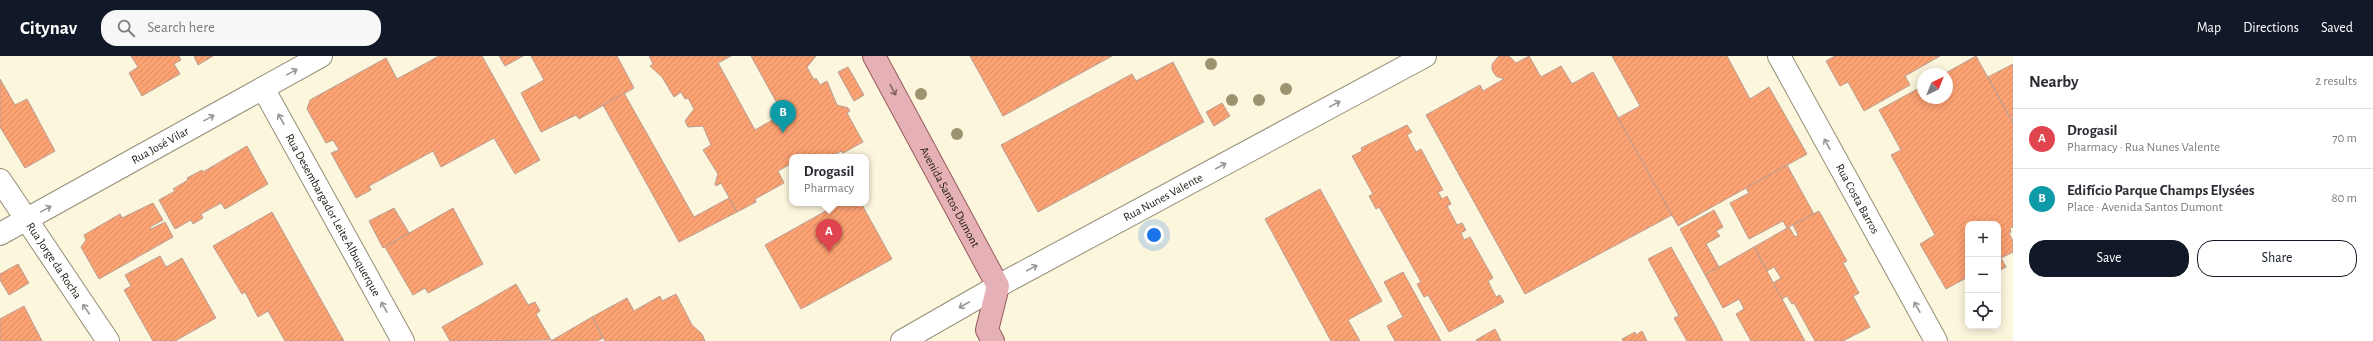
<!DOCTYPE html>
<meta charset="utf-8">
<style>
body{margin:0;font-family:"Alegreya Sans",sans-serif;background:#f7f7f7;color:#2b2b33}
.controls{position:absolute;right:12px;bottom:12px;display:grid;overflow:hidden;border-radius:8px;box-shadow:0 2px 10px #0003}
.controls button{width:36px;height:36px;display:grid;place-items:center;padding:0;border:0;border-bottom:1px solid #e1e1e2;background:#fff;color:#2b2b33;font:20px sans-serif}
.compass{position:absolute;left:1917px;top:12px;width:36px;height:36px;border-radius:50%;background:#fff;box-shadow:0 2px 10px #0003;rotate:43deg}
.you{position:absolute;left:1154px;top:179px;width:14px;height:14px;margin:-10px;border:3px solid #fff;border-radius:50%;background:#1a73e8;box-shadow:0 0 0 6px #1a73e833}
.badge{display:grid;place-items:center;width:26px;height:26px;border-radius:50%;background:#111827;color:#fff;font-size:13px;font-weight:700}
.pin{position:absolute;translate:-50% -33px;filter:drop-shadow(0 1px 2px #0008)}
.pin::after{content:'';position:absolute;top:21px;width:14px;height:12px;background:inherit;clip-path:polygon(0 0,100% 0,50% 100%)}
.popup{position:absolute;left:789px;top:98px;width:80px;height:52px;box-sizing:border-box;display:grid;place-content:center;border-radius:8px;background:#fff;filter:drop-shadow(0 1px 3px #0005);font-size:13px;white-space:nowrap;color:#7c7c81}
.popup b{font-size:15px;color:#2b2b33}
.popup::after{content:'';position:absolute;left:50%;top:100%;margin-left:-8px;border:8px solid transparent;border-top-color:#fff}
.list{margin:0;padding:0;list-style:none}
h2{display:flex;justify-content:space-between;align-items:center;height:52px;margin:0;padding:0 16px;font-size:17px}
h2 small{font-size:13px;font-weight:400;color:#7c7c81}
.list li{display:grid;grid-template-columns:26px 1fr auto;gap:12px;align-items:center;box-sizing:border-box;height:60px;padding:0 16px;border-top:1px solid #e1e1e2}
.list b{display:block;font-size:15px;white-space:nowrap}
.list p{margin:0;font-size:13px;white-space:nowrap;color:#7c7c81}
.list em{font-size:13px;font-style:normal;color:#7c7c81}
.actions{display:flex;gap:8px;padding:12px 16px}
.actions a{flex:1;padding:9px 0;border:1px solid #111827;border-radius:16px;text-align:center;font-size:14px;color:#111827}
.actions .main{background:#111827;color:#fff}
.icon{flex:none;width:22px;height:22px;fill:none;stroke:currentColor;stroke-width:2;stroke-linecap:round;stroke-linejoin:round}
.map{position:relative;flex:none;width:2013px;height:285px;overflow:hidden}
header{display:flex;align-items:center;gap:24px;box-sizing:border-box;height:56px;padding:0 20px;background:#111827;color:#fff}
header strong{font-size:19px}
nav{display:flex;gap:22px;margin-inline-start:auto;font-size:14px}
.search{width:280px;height:36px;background:#f7f7f7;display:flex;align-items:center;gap:10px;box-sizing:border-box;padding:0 14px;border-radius:16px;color:#7c7c81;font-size:15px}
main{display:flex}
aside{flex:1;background:#fff}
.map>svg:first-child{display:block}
.building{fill:url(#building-hatch);stroke:#b79f94}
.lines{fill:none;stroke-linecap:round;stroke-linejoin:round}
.minor-casing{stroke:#938d76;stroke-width:24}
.major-casing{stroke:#955a5d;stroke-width:24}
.minor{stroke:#fff;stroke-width:22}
.major{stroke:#e6b1b6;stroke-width:22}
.tree{fill:#9c9371}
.oneway{stroke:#999894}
.oneway2{stroke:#826664}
.labels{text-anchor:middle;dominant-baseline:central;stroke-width:3;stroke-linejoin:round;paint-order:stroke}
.street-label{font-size:12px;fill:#1d1a12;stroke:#fff}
</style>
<header>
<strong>Citynav</strong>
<div class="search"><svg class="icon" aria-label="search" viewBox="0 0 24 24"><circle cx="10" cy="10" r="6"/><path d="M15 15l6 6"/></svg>Search here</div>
<nav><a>Map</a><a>Directions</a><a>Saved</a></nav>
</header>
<main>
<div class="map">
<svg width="2013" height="285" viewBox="0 0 2013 285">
<defs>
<pattern id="building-hatch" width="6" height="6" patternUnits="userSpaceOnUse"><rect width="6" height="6" fill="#fda273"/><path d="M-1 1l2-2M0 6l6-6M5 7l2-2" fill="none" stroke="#d88b62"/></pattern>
</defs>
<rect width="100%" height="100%" fill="#fcf6dd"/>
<g class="building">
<path d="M131,0H179L181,4L174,8L180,18L142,40L129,17L138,11Z"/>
<path d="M194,0H213L198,9Z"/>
<path d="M439,0H482L540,104L515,118L494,82L441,111L433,95L369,130L371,134L356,142L331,97L339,94L333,84L326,87L307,53L310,44L386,2L397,23Z"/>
<path d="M499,0H523L505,10Z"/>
<path d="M531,0H617L634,32L579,63L576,59L541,76L521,37L544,24Z"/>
<path d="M649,0H731L718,7L755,74L783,58L751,0H816L807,11L814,24L816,22L820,29L827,25L837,49L848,52L850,55L847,57L863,86L843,97L841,95L831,101H792V107L778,115L784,127L755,143L756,146L737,156L721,127L716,130L715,128L718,118L703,94L711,89L703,70L688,71L685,65L694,53L688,42L685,43L681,36L674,41L662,21L650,10L653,8Z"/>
<path d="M970,0H1112L1003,60Z"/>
<path d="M1499,0H1509L1516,7L1529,0L1541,21L1561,10L1572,28L1593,16L1672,159L1525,238L1426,59L1480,29L1483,35L1504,23L1496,20L1492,14V8Z"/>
<path d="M1612,0H1727L1750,43L1769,31L1807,98L1678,170L1618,62L1640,50Z"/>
<path d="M1835,0H1940L1905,20L1910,29L1864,55L1848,26L1840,30L1826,5Z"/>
<path d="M1976,0L2013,67V171L2010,172L2011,176L2009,177L2013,185V196L2001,202L2006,211L1998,215V168H1968V221L1946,233L1920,188L1935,179L1891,99L1901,94L1879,54L1923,30V42H1947V18H1944Z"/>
<path d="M1173,6L1204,66L1038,156L1001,89L1132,18L1136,25Z"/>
<path d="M2013,8V67L1988,21Z"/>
<path d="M848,11L864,39L854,45L838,16Z"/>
<path d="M0,23L15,49L27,43L55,95L25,112L0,71Z"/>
<path d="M624,37L694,161L729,142L737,156L679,186L603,49Z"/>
<path d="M1222,47L1230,60L1214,70L1206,56Z"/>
<path d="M1407,69L1412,76L1407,79L1416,96L1421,93L1443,134L1438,136L1442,143L1447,140L1451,148L1447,150L1457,169L1462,167L1466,174L1461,177L1464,184L1470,181L1493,222L1488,225L1496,241L1500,239L1504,246L1449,276L1428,239L1424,241L1417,228L1421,226L1379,151L1376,153L1369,140L1373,138L1352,100L1362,95L1361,92Z"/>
<path d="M247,90L268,128L225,153L221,147L201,158L203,162L193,168L191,164L175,173L159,144L175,135L173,133L188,124L187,122L202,114L203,116Z"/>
<path d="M1787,109L1814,158L1787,172L1783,165L1749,183L1730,147L1749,137L1746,132Z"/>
<path d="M1320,133L1382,245L1348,264L1360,285H1331L1265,163Z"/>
<path d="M153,147L163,164L150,171L151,173L165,166L173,181L99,223L81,191L86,184L84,179L120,158L122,162Z"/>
<path d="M840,147H861L892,203L801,253L765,189Z"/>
<path d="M394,152L409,177L383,192L369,165Z"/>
<path d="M453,152L483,208L428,237L425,232L413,239L385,191Z"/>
<path d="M1714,154L1723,171L1716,175L1720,180L1706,188L1719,211L1705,219L1680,173Z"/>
<path d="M1819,155L1847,205L1843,207L1859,237L1853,240L1870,271L1843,285H1815L1794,247L1792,248L1787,240L1782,243L1773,227L1781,222L1774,211L1767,215L1754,191L1789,171L1795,181L1798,179L1793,169Z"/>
<path d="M272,156L344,285H285L268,255L258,261L245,236L242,238L213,190Z"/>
<path d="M1671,191L1716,271L1723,285H1687L1674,262L1679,260L1648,203Z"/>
<path d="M1754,191L1782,243L1805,285H1751L1736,258L1744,253L1739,243L1723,252L1705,219Z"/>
<path d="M160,200L166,211L182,202L216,262L175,285H153L124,234L131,230L125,219Z"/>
<path d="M18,208L29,227L9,239L0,224V218Z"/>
<path d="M1403,216L1441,285H1395L1387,270L1403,261L1384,226Z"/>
<path d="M516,228L528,249L535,246L540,255L536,258L551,284L450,285L442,271Z"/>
<path d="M676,238L692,269L702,278L705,285H605L592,261L627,242L634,255L660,240L662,245Z"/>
<path d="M24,250L42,285H0V263Z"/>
<path d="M592,261L603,282L597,285H551Z"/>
<path d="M1495,273L1501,285H1477L1476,284Z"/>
<path d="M1642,275L1647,285H1623L1622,283L1635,276L1636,279Z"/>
</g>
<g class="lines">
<defs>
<g id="minor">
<path id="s1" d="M1779,0L1936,285"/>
<path id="s2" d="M263,32L403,285"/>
<path id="s3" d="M0,124L108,285"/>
<path id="s4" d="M0,178L321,0"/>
<path id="s5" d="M902,285L998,230L1425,0"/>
</g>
<g id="major">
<path id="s6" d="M874,0L998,230L987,274L993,285"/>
</g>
</defs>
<use href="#minor" class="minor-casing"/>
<use href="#major" class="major-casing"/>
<use href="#minor" class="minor"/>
<use href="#major" class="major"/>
</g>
<g class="tree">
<circle cx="1211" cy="8" r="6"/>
<circle cx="1286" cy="33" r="6"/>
<circle cx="921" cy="38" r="6"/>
<circle cx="1232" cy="44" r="6"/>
<circle cx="1259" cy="44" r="6"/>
<circle cx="957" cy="78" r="6"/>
</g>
<defs><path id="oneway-shaft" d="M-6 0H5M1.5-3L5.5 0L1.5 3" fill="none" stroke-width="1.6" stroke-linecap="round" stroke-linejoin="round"/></defs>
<g class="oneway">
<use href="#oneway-shaft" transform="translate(292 16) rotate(-29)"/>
<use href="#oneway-shaft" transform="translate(1335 48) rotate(-28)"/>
<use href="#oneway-shaft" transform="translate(209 62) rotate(-29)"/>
<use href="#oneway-shaft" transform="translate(281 63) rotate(-119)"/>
<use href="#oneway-shaft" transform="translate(1827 88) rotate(-119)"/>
<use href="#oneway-shaft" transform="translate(1221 110) rotate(-28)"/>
<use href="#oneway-shaft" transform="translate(46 153) rotate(-29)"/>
<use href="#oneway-shaft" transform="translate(1032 212) rotate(-28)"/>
<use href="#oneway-shaft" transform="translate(964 249) rotate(150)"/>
<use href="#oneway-shaft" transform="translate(384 251) rotate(-119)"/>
<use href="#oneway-shaft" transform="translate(1917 251) rotate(-119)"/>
<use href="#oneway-shaft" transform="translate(86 253) rotate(-124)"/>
</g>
<use class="oneway2" href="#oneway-shaft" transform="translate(893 34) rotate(62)"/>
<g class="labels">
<g class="street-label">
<text stroke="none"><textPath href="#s4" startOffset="183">Rua José Vilar</textPath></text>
<text stroke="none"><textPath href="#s6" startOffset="160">Avenida Santos Dumont</textPath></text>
<text stroke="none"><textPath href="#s5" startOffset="298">Rua Nunes Valente</textPath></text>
<text stroke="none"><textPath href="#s1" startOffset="163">Rua Costa Barros</textPath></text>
<text stroke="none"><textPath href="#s2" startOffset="145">Rua Desembargador Leite Albuquerque</textPath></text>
<text stroke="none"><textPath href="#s3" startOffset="97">Rua Jorge da Rocha</textPath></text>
</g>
</g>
</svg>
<div class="controls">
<button>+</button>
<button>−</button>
<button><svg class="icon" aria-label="locate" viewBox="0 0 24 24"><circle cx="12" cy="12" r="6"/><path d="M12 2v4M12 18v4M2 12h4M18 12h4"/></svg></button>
</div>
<svg class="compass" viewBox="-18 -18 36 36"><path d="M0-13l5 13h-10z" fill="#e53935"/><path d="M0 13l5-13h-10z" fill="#7c7c81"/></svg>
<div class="you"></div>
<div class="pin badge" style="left:829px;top:196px;background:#e0444e">A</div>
<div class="popup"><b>Drogasil</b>Pharmacy</div>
<div class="pin badge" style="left:783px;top:77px;background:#0f9aa8">B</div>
</div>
<aside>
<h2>Nearby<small>2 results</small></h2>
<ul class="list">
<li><span class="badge" style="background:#e0444e">A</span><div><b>Drogasil</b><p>Pharmacy · Rua Nunes Valente</p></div><em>70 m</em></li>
<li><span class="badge" style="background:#0f9aa8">B</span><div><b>Edifício Parque Champs Elysées</b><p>Place · Avenida Santos Dumont</p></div><em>80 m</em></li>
</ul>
<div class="actions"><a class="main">Save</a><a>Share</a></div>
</aside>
</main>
